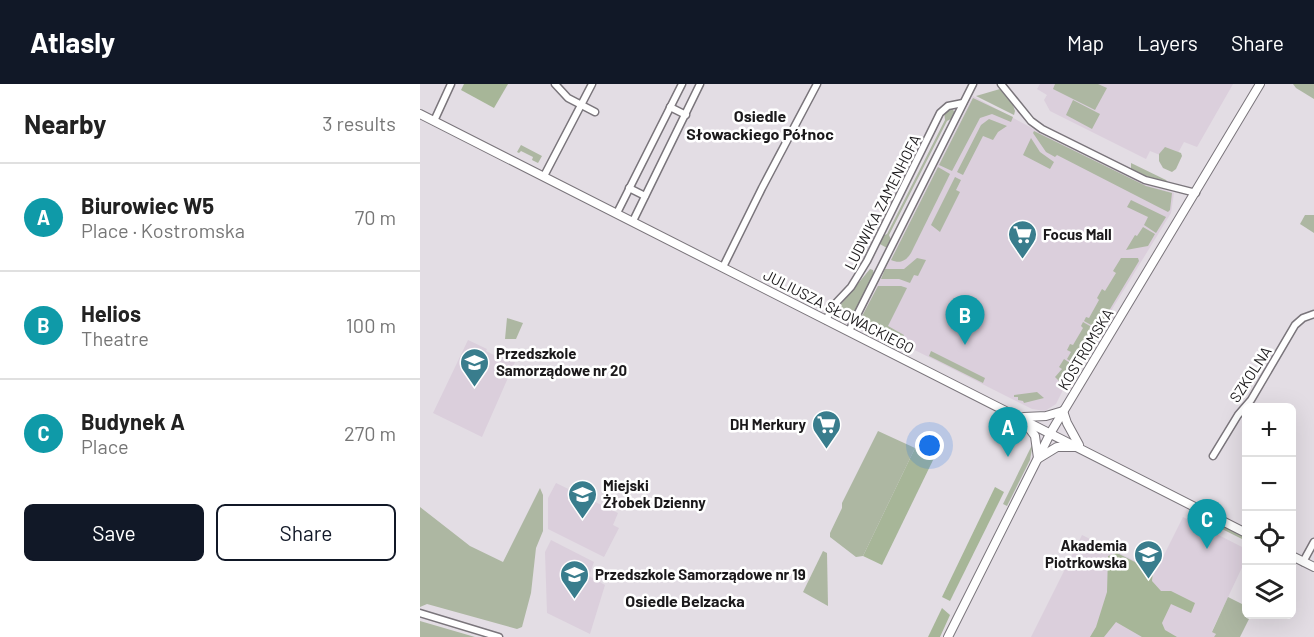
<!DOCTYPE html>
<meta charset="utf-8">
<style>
body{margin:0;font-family:Barlow,sans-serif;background:#f2f2f2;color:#222}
.controls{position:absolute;right:18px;bottom:18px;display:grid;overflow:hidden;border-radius:9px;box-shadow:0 6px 24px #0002}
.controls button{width:54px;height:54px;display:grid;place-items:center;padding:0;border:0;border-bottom:2px solid #e0e0e0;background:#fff;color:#222;font:30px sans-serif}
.you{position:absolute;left:510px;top:362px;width:21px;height:21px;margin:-15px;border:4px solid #fff;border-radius:50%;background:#1a73e8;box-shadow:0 0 0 9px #1a73e833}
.badge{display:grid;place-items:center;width:39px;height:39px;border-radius:50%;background:#111827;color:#fff;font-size:20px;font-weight:700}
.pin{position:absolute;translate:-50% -50px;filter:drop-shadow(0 2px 3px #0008)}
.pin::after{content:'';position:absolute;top:32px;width:21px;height:18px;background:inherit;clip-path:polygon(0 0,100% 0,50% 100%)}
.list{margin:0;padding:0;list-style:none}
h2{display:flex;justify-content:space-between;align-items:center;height:78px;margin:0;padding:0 24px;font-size:26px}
h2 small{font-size:20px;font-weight:400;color:#767676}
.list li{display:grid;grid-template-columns:39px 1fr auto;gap:18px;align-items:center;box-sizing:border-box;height:108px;padding:0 24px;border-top:2px solid #e0e0e0}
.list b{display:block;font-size:22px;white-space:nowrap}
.list p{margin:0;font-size:20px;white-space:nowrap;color:#767676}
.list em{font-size:20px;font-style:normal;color:#767676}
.actions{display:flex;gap:12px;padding:18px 24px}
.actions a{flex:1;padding:14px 0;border:2px solid #111827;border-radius:9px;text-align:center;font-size:21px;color:#111827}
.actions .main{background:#111827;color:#fff}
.icon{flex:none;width:33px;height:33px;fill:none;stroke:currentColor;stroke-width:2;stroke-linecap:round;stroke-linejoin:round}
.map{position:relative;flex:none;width:894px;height:553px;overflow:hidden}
header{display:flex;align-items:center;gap:36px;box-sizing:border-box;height:84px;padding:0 30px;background:#111827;color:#fff}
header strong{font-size:28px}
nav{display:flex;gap:33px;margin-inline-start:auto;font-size:21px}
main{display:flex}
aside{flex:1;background:#fff}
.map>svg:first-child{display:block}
.built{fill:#dbcfdc}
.green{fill:#adb7a2}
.forest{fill:#a7b698}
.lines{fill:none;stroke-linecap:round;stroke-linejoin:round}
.minor-casing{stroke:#7a757b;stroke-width:9}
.tertiary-casing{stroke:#7a757b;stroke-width:10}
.minor{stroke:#fff;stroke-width:6}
.tertiary{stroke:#fff;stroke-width:8}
.labels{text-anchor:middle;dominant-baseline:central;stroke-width:5;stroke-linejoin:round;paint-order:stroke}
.street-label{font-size:15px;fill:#1b191b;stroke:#fff}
.poi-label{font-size:15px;font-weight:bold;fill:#1b191b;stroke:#fff;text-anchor:start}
.neighbourhood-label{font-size:16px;font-weight:bold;fill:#1b191b;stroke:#fff}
</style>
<header>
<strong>Atlasly</strong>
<nav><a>Map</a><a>Layers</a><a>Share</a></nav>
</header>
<main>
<aside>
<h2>Nearby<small>3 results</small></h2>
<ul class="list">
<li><span class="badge" style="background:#0f9aa8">A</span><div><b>Biurowiec W5</b><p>Place · Kostromska</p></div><em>70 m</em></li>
<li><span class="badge" style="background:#0f9aa8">B</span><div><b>Helios</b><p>Theatre</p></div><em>100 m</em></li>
<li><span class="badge" style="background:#0f9aa8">C</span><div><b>Budynek A</b><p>Place</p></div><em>270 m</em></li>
</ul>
<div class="actions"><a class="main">Save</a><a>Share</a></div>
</aside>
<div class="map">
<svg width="894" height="553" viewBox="0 0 894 553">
<rect width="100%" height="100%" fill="#e3dde4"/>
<g class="built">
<path d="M620,0H813L777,63L764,58L758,69L740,71L730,67L726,75L630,27L624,16L627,11L617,5Z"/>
<path d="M553,12L630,54L720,98L754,109L751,129L645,302L636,320L625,327L612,325L439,238Z"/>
<path d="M48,256L67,265L66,267L76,272L78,270L95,278L62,353L13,329Z"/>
<path d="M136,399L198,429L193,441L199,444L184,473L128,445V414Z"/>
<path d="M763,433L826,465V475L792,547L796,550L794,553H611L662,451L736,487Z"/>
<path d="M131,456L174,478L169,492L185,501L170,550L127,529L125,468Z"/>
</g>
<g class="green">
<path d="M635,0H678L687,4L675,26L633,5Z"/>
<path d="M873,0H894V15L876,4Z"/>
<path d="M580,5L593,21L595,27L594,31L556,12Z"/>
<path d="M553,14L593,33L591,38L572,30L560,34L532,87L519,81Z"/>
<path d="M653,16L680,30L672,45L646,31Z"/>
<path d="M532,24L535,29L533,34L527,37L469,151L471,156L467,164L458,159L462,152L467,150L525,36L524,27Z"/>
<path d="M569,35L587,42L578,48L573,56L563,52L543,91L537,88L561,41Z"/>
<path d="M614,47L726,102L752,109L750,126L748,128L637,71L635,73L626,68L613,49Z"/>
<path d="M611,54L620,68L634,78L630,85L603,71Z"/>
<path d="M101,61L122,72L118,79L112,76L113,73L101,67L99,69L97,68Z"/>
<path d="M745,63L761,69L762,72L756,85L752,88L743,84L739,77V70Z"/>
<path d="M711,79L746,96L750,100L734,96L711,85Z"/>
<path d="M518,83L530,90L491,169C486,177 480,180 471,176Z"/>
<path d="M535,93L541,96L536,106L540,108L520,148L511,141Z"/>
<path d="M711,116L746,133L736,149L724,141L728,133L707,123Z"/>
<path d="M885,131H894V149L880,140Z"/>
<path d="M723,143L735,150L728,162L706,166L715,151L717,152Z"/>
<path d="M497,174L506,176L498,192L494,191L490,199L479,195H461L465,185H484Z"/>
<path d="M701,174H718L719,177L678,245L664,237L666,233L669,234L679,216L677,214L682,205L685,207L696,189L693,187Z"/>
<path d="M450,185L453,186L454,190L432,233L417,225Z"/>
<path d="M458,202H481L487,204L468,242L484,251L481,257L440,236Z"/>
<path d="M87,234L103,239L96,255H85Z"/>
<path d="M663,238L677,246L656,281L647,275L651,268L647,266L650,260L653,261L663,244L661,242Z"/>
<path d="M511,267L565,294L563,299L509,272Z"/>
<path d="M644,275L655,282L643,301L635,293L642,285L639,283Z"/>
<path d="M617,308L624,314L604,319L603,317L598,316V313H594V311Z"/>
<path d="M458,347L495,364L443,472L436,473L410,453V449L422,424V419Z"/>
<path d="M613,359L610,376L587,422L583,420Z"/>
<path d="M120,404L123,411V447L116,464L111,509L102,543L97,545L7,520L0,523V423L50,462L83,478Z"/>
<path d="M778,429L823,452L822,455L776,432Z"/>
<path d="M403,467L407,469L408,522L383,508Z"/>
<path d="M808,513L826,522V530L831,531L820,553H794L796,550L792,548Z"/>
<path d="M0,537L55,553H0Z"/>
</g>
<g class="forest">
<path d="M44,0H88L74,24L41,6Z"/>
<path d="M495,364L515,372L462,481L443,472Z"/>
<path d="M575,403L584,408L530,517L522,513Z"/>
<path d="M697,469L733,487L732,497L741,507H751L775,519L771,529L751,520L742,539L745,546L757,553H722L696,538L684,553H670L676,543L687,508L688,472Z"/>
<path d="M522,524L530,531L520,553H508Z"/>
</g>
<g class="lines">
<defs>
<g id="minor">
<path d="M135,0L148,14L175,28"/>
<path d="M581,0L611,37L622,45L725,96L776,109"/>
<path d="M250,23L266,31"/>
<path d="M14,37L31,0"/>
<path d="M124,92L172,0"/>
<path d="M209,104L225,112"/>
<path d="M197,129L262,0"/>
<path d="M213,137L280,0"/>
<path d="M303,183L342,104L397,0"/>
<path d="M406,236L414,221L431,203L447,177L520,29L528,22L543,19"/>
<path d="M429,247L553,0"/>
<path d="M793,372L818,331L831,316L875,241L883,234L894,230"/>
<path d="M883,478L894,458"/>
<path d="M0,529L79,553"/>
</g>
<g id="tertiary">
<path d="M0,30L826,449"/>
<path d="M643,327L647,339L659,361"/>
<path d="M604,333L626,332L643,327"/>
<path d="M603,336L615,352L618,374"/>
<path d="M619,374L637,363H658"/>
<path d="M872,472L894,483"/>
<path d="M528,553L631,348L840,0"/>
</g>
</defs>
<use href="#minor" class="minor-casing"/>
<use href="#tertiary" class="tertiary-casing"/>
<use href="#minor" class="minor"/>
<use href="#tertiary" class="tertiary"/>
</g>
<defs>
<symbol id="supermarket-pin" viewBox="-11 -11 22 30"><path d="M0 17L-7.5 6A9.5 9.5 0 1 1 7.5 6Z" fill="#397d8d" stroke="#fff"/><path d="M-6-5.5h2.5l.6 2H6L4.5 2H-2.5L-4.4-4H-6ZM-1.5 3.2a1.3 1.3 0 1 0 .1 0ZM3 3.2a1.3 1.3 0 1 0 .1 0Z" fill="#fff"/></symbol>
<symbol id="school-pin" viewBox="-11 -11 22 30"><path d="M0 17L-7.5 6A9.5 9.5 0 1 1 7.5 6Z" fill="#397d8d" stroke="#fff"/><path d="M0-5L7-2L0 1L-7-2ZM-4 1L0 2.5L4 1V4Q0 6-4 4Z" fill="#fff"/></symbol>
<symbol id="university-pin" viewBox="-11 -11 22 30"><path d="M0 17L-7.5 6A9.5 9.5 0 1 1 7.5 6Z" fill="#397d8d" stroke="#fff"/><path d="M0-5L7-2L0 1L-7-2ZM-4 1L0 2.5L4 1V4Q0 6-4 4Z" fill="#fff"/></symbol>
</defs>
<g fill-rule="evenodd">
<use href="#supermarket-pin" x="586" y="134" width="33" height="45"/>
<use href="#school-pin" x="38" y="262" width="33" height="45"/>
<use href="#supermarket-pin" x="390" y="324" width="33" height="45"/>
<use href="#school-pin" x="146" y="394" width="33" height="45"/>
<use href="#university-pin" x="712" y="454" width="33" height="45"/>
<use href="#school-pin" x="138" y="474" width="33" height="45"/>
</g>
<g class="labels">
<g class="street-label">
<text transform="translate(462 118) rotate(-63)">LUDWIKA ZAMENHOFA</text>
<text transform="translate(419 227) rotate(27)">JULIUSZA SŁOWACKIEGO</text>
<text transform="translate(665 265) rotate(-59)">KOSTROMSKA</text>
<text transform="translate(830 290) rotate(-57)">SZKOLNA</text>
</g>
<g class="poi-label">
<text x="623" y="150">Focus Mall</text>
<text x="76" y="269">Przedszkole<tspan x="76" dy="17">Samorządowe nr 20</tspan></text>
<text x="386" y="340" text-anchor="end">DH Merkury</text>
<text x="183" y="401">Miejski<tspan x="183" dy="17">Żłobek Dzienny</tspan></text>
<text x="707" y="461" text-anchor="end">Akademia<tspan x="707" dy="17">Piotrkowska</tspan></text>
<text x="175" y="490">Przedszkole Samorządowe nr 19</text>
</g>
<g class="neighbourhood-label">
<text x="340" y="31">Osiedle<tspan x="340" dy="18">Słowackiego Północ</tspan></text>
<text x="265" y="516">Osiedle Belzacka</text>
</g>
</g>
</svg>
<div class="controls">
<button>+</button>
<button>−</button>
<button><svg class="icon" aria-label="locate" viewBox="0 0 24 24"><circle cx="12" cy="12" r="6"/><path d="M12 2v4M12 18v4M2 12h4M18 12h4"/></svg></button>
<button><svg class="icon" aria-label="layers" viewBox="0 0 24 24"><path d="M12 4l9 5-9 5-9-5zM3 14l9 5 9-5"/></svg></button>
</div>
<div class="you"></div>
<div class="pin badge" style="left:588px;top:373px;background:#0f9aa8">A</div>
<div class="pin badge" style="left:545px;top:261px;background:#0f9aa8">B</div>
<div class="pin badge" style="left:787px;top:465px;background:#0f9aa8">C</div>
</div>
</main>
